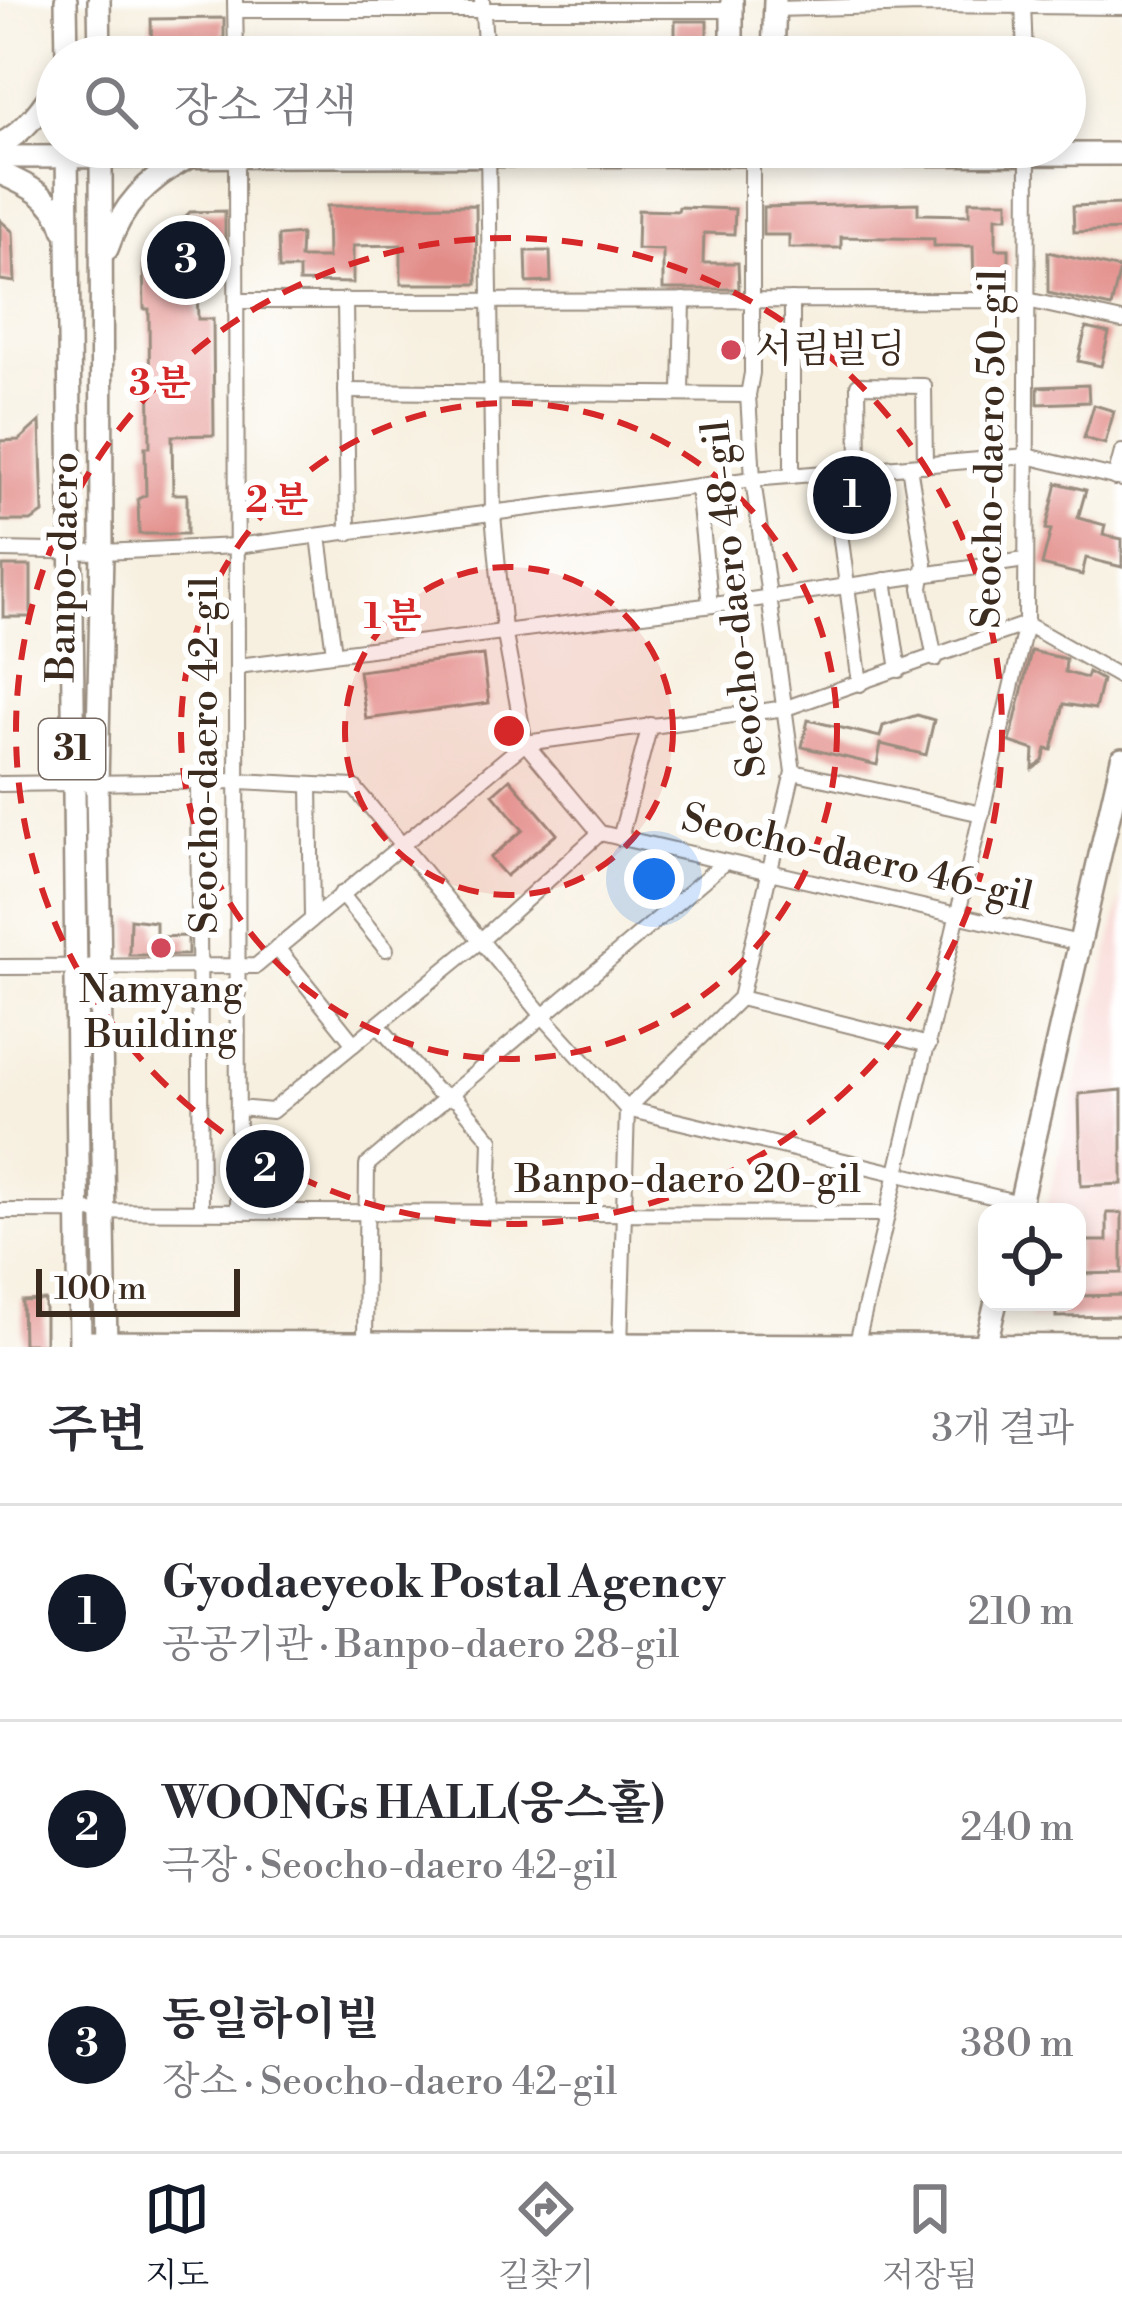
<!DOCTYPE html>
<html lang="ko">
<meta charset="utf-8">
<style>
body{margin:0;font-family:"Libre Bodoni","Noto Serif KR",serif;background:#f7f7f7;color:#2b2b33}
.controls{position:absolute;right:36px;bottom:36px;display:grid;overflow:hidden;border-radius:24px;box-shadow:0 6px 18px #0003}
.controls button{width:108px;height:108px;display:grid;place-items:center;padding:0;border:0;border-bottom:3px solid #e1e1e2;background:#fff;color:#2b2b33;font:60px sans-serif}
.scale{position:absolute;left:36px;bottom:30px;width:204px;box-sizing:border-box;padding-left:12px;border:6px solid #3b2a1e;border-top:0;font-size:33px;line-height:42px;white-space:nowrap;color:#3b2a1e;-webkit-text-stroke:9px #fff;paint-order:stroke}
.you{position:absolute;left:654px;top:879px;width:42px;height:42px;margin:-30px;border:9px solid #fff;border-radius:50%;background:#1a73e8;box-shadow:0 0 0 18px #1a73e833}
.badge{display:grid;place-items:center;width:78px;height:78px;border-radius:50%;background:#111827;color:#fff;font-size:39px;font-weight:700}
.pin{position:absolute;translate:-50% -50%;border:6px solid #fff;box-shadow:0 3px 12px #0006}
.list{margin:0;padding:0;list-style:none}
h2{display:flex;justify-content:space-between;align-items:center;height:156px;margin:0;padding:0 48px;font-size:51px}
h2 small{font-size:39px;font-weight:400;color:#7c7c81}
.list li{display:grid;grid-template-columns:78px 1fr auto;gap:36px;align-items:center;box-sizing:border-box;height:216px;padding:0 48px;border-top:3px solid #e1e1e2}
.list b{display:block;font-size:45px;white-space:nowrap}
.list p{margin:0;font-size:39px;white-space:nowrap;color:#7c7c81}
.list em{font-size:39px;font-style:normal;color:#7c7c81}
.icon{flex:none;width:66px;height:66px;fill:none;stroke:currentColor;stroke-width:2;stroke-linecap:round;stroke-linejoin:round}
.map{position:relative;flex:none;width:1122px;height:1347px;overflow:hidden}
.search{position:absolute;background:#fff;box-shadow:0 6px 18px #0003;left:36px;right:36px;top:36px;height:132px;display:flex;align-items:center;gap:30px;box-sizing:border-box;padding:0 42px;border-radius:66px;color:#7c7c81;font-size:45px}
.sheet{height:804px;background:#fff}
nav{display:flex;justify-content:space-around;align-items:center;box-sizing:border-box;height:168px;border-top:3px solid #e1e1e2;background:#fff;font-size:33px;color:#7c7c81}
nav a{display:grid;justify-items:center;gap:6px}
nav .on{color:#111827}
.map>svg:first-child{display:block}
.built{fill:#f7d0cc}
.building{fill:#e28c88}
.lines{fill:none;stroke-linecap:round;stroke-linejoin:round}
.street-casing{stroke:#998d7f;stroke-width:18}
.secondary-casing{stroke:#998d7f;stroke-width:26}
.primary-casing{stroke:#998d7f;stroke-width:26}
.street{stroke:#fff;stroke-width:14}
.secondary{stroke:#fff;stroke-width:21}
.primary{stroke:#fff;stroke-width:21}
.ring{fill:none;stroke:#d62828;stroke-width:6;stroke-dasharray:21 15}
.poi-dot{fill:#d1495b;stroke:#fff;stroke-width:4.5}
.labels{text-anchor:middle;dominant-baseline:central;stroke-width:12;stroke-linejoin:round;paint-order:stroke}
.shield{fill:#fff;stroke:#766a62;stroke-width:3}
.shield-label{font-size:36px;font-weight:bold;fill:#3b2a1e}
.poi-label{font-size:39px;fill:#3b2a1e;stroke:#fff;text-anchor:start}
.street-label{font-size:39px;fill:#3b2a1e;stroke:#fff}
.centre{fill:#d62828;stroke:#fff;stroke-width:6}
.ring-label{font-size:36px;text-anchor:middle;font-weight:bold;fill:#d62828;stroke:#fff;stroke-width:12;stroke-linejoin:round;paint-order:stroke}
</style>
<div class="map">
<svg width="1122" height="1347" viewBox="0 0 1122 1347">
<rect width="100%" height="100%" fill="#fff"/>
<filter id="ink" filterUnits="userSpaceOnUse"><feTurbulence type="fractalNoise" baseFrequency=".00833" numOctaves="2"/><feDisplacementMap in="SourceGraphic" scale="24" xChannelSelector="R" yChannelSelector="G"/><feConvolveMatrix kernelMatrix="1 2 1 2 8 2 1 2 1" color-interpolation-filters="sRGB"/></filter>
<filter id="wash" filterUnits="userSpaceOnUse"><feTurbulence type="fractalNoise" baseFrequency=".004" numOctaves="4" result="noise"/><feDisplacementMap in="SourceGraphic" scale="48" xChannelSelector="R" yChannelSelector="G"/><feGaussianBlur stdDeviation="2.7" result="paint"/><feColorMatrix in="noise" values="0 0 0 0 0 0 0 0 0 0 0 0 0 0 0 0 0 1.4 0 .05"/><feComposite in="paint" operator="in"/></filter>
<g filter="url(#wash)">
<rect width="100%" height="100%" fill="#f7f0e0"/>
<path class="built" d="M1122,896V1319H1029L1031,1302H1077V1212H1045Z"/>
<g id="blocks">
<g class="building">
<path d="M224,18V57H152L151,19Z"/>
<path d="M675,21H707V57H666L665,45H675Z"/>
<path d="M969,201H1008V217H996V249H1009V284L974,285L973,246H934V239L841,237V248H789V235H763V207L918,203V214L969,215Z"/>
<path d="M1122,204V230L1074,232L1073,206Z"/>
<path d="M476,205L477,284H401V245L353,246V283L299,282V269H279L278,236L301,234L300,258H328L327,206Z"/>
<path d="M679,207L735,209L734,234L704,233L703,263H738L739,289H663V250L637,249L638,210L678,211Z"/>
<path d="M225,211V262H196L198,319H213L214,435L172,436L173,494H187V534H139L138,499L146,495L145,447H150L149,309H144L143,258L190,212Z"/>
<path d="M0,220L13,232L15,282L0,280Z"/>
<path d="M526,251H550L551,282L527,283Z"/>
<path d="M1048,252L1120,269L1111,307L1048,293Z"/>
<path d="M1086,328L1109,333L1101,366L1078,361Z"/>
<path d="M1088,385L1089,402L1038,404V387Z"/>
<path d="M1094,405L1114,411L1105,444L1084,438Z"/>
<path d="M40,421L43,513L31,521H0V441L19,440Z"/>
<path d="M1057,483L1086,490L1078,518L1105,525L1103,535L1122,539V567L1086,558L1082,575L1042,565L1051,530L1046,529Z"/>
<rect x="3" y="566" width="28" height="51"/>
<path d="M1031,651L1066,659L1065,672L1086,678L1088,672L1102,680L1095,709L1064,704L1052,750L1046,749L1043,761L1033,769L1034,750L1010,742Z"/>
<path d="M483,655L489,703L366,719L359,671Z"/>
<path d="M917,715L934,720L926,755L881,744L877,765L802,747L808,720L880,737L883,726Z"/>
<path d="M510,779L557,834L506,876L490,858L523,830L493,794Z"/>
<path d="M130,919L156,922V937L188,936V955H129Z"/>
<path d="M1122,1090V1184L1081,1186L1079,1094Z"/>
<path d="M1107,1213H1122V1273L1077,1274V1241H1107Z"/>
<path d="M1122,1295V1316L1056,1317V1302H1077V1296Z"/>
<path d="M45,1300V1344H23L22,1301Z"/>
</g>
</g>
</g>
<g filter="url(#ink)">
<use href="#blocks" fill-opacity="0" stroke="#998d7f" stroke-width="3"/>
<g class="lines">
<defs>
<g id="street">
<path d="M235,0L236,57"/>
<path d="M482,0L486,57"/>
<path d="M1023,2L1025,57"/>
<path d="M775,9L922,5L1122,7"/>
<path d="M236,10H732"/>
<path d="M488,147L493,515L504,630L525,743L600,833L1079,943"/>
<path d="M236,153L238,1210"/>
<path d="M345,300L348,533"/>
<path d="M792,300V476"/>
<path d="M237,301L1027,300L1122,321"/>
<path d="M346,391L748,395"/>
<path d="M681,392L683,300"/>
<path d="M909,466L925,564L921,588L935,659"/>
<path d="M859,470L858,385L924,386L925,465"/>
<path d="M832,472L860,684"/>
<path d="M1115,478L1122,452"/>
<path d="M698,487L710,605"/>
<path d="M319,536L334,653"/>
<path d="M0,550L102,552L237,546L753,479L1027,456L1122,479"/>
<path d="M885,580L899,670"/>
<path d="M238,666L744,601L1025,560"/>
<path d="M793,772L982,814"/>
<path d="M198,782L201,1209"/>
<path d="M0,784L240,781L354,787L543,1016L627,1109L1020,1203"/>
<path d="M310,785L312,918"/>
<path d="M620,838L650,725"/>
<path d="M341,894L386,949"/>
<path d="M277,948L354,1044"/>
<path d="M0,967L256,966L525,743L786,708L1026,624L1122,678"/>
<path d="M740,998L929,1045"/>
<path d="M378,1025L435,1090L458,1101L491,1140L489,1212"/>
<path d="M238,1108L272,1111L481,940L600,833"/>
<path d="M0,1211L887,1214"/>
<path d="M365,1341L367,1165L725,862"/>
<path d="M620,1347L627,1109L740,998L793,772L753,479L748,395L752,373V156"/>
<path d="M856,1347L1026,624L1028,147"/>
</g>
<g id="secondary">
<path d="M732,57V0"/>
<path d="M773,57L775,0"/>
<path d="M1018,1212L1122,759"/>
<path d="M80,1342L1122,1346"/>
<path d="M985,1347L996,1302"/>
</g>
<g id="primary">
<path d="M66,0L67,57"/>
<path d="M99,0L100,57"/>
<path d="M0,144C23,134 47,104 57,82"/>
<path d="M67,147L80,1347"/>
<path d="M101,147L102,552L97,785L106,1347"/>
<path d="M0,157L1122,154"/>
<path d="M0,173C28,185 55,198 64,229"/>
<path d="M107,249C122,205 147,180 187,158"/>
</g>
</defs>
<use href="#street" class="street-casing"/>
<use href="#secondary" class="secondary-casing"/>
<use href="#primary" class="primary-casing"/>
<use href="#street" class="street"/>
<use href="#secondary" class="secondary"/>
<use href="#primary" class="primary"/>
</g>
</g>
<circle cx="509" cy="731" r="164" fill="#d62828" fill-opacity=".12"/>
<g class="ring">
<circle cx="509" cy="731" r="164"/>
<circle cx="509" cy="731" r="328"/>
<circle cx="509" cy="731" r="493"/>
</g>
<g class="poi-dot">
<circle cx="731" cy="350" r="12"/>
<circle cx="161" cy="948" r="12"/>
</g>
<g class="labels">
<rect class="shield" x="39" y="719" width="66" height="60" rx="9"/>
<g class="shield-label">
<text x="72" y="749">31</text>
</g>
<g class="poi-label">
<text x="755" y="350">서림빌딩</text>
<text x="161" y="990" text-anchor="middle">Namyang<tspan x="161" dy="45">Building</tspan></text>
</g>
<g class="street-label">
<text transform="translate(991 449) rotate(-89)">Seocho-daero 50-gil</text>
<text transform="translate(64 567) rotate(-89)">Banpo-daero</text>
<text transform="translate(735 599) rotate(-96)">Seocho-daero 48-gil</text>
<text transform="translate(205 755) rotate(-90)">Seocho-daero 42-gil</text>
<text transform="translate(857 858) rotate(13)">Seocho-daero 46-gil</text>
<text x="688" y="1180">Banpo-daero 20-gil</text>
</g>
</g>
<circle cx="509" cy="731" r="18" class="centre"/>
<g class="ring-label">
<text x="160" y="395">3 분</text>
<text x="277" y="512">2 분</text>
<text x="393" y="628">1 분</text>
</g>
</svg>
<div class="controls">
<button><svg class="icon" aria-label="locate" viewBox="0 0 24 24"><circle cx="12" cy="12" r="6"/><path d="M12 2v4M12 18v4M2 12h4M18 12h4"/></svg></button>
</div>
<div class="scale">100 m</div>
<div class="you"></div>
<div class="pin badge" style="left:852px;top:495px">1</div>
<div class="pin badge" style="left:265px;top:1169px">2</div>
<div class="pin badge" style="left:186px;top:260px">3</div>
<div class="search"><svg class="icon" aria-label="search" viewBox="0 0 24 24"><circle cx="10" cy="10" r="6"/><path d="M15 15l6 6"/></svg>장소 검색</div>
</div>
<section class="sheet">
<h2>주변<small>3개 결과</small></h2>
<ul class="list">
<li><span class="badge">1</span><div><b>Gyodaeyeok Postal Agency</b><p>공공기관 · Banpo-daero 28-gil</p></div><em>210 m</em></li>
<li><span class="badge">2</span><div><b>WOONGs HALL(웅스홀)</b><p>극장 · Seocho-daero 42-gil</p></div><em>240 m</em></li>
<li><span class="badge">3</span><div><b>동일하이빌</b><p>장소 · Seocho-daero 42-gil</p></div><em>380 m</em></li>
</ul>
</section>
<nav>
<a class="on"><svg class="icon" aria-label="map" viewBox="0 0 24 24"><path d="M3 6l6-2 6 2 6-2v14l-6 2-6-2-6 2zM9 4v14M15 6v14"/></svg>지도</a>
<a><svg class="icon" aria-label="directions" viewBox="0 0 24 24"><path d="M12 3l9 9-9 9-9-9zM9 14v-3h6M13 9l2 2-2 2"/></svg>길찾기</a>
<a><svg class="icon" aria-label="saved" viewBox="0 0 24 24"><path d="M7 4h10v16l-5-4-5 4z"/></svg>저장됨</a>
</nav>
